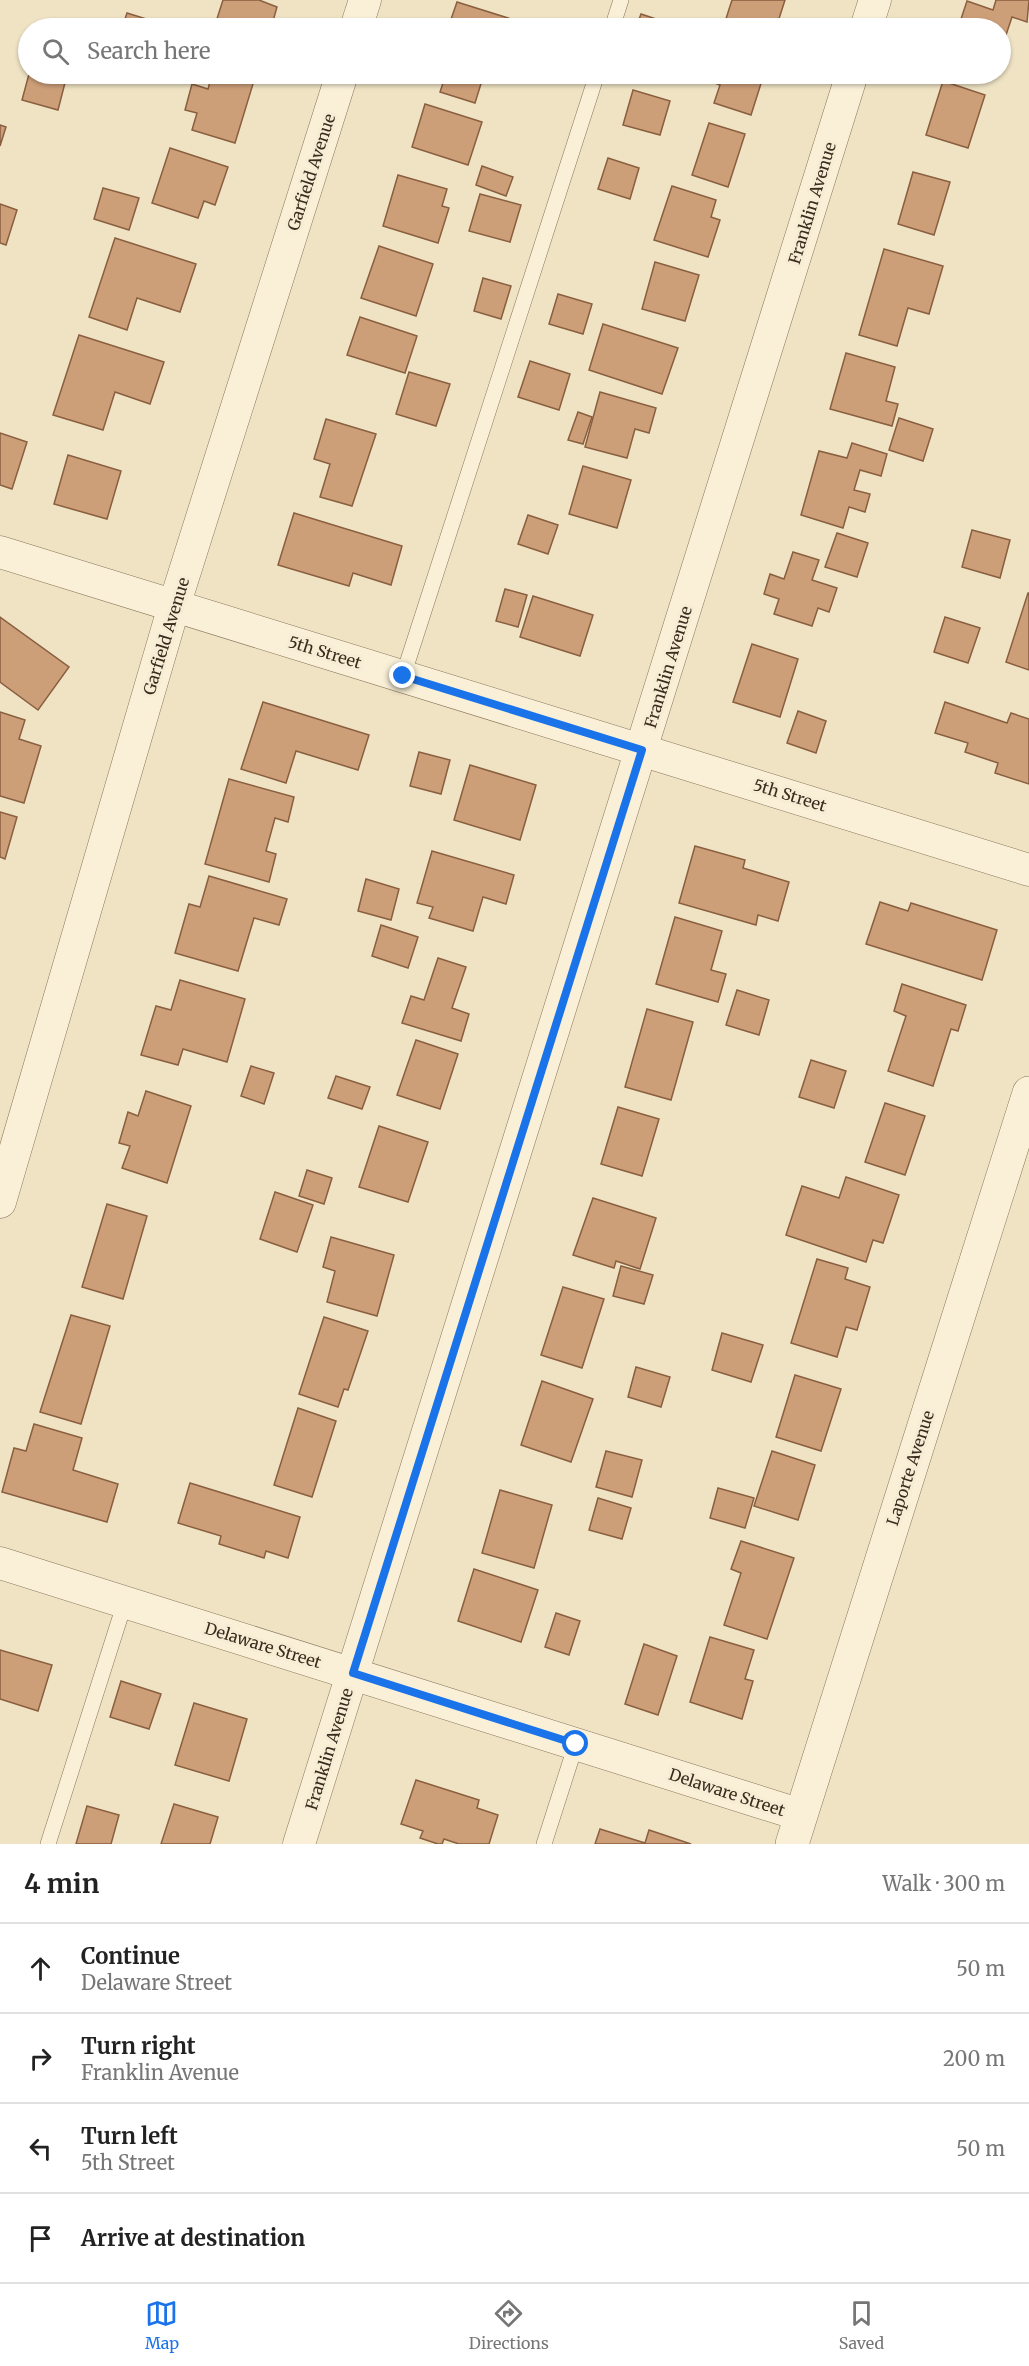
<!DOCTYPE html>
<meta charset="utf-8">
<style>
body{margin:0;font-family:Merriweather,serif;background:#f6f6f6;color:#222}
.stop{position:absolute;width:18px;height:18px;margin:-14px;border:4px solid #1a73e8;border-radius:50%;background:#fff}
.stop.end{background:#1a73e8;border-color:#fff;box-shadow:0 2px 6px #0008}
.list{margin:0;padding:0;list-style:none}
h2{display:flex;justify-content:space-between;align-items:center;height:78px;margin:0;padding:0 24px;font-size:26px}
h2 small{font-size:20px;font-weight:400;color:#767676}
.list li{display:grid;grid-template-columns:39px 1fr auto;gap:18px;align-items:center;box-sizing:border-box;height:90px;padding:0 24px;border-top:2px solid #e0e0e0}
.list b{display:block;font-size:22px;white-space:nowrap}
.list p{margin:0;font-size:20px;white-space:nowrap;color:#767676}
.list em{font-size:20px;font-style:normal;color:#767676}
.icon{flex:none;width:33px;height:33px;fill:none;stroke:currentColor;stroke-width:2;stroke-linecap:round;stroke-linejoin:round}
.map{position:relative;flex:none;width:1029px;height:1844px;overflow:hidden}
.search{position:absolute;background:#fff;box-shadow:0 2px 4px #0004;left:18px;right:18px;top:18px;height:66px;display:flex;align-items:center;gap:15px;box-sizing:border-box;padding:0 21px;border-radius:33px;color:#767676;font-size:22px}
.sheet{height:438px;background:#fff}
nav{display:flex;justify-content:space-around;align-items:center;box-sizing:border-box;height:84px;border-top:2px solid #e0e0e0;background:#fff;font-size:16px;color:#767676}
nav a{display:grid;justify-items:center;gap:3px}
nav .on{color:#1a73e8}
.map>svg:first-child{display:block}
.building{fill:#cd9f79;stroke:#895f3f;stroke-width:1.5}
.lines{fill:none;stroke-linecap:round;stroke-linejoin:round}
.service-casing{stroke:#8a755a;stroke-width:16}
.minor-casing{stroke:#8a755a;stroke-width:33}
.tertiary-casing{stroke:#8a755a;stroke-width:34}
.service{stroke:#f9f0d7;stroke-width:15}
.minor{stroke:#f9f0d7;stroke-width:32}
.tertiary{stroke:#f9f0d7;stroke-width:33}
.route{stroke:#1a73e8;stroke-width:8}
.labels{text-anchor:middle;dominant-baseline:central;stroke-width:6;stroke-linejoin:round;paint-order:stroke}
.street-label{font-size:16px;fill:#392c1e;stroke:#f6edd4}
</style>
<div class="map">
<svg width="1029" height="1844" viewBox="0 0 1029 1844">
<rect width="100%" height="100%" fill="#efe3c4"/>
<g class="building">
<path d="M223,0H259L277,7L271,28H214Z"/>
<path d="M732,0H785L776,28L769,26L768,28H723Z"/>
<path d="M996,0H1029L1027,22L1012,17L1000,53V28H958L967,1L993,10Z"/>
<path d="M457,2L527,24L526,28H448Z"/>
<path d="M127,13L156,22L154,28H122Z"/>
<path d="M641,14L677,26L676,28H636Z"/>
<path d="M29,74L67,75L58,110L22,100Z"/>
<path d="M212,74H256L235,143L192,130L197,113L185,110L192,84L208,89Z"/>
<path d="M446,74H484L475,103L440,92Z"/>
<path d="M709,74H764L751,115L714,103L720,85L707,80Z"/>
<path d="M943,81L985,95L968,148L926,135Z"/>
<path d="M633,90L670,101L660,135L623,125Z"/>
<path d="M425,104L482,122L468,165L412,147Z"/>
<path d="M709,123L745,134L728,187L692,175Z"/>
<path d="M0,125L6,127L0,146Z"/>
<path d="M170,148L228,167L215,205L204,201L198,218L152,203Z"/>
<path d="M608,158L639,168L630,199L598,189Z"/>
<path d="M482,166L513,177L506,196L476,185Z"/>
<path d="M913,172L950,182L934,235L898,224Z"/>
<path d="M398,175L447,189L442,206L449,208L438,243L383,226Z"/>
<path d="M672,186L716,200L711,217L720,220L708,257L654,240Z"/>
<path d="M103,188L139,198L129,230L94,219Z"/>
<path d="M480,194L521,205L510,242L469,231Z"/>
<path d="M0,204L17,210L6,245L0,243Z"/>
<path d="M115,238L196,264L180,312L137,298L127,330L89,317Z"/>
<path d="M379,246L433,264L416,316L361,298Z"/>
<path d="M884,249L943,266L929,314L908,308L897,346L859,335Z"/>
<path d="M655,262L699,275L685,321L642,309Z"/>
<path d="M483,278L511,286L501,319L474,311Z"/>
<path d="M558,294L592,304L583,334L549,324Z"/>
<path d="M360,317L417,336L405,373L347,355Z"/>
<path d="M603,324L678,348L662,394L589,370Z"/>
<path d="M79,335L164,362L150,404L115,392L103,430L53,415Z"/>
<path d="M846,353L895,367L886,401L898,404L892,426L830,409Z"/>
<path d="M530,361L570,374L559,410L518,397Z"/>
<path d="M409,372L450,384L436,426L396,414Z"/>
<path d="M600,392L656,408L649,433L635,429L627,458L585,447Z"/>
<path d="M578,412L592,417L583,444L568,440Z"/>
<path d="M899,418L933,429L923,461L889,450Z"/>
<path d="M326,419L376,434L352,506L320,497L330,464L314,459Z"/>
<path d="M0,433L27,442L12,489L0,485Z"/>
<path d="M852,443L887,454L881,476L860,470L854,490L870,494L865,512L849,507L843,528L801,515L819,451L847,458Z"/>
<path d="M68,455L121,471L107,519L54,504Z"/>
<path d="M583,466L631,480L617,528L569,514Z"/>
<path d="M294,513L402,546L391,585L353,573L349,586L278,565Z"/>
<path d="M528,515L558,525L548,554L518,544Z"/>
<path d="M972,530L1010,540L1000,578L962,567Z"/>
<path d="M837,533L868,543L857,577L825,567Z"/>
<path d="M793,552L819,560L812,580L837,588L829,612L818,608L812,626L774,614L779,599L764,594L770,574L784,579Z"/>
<path d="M505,589L527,595L518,627L496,621Z"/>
<path d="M1028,593H1029V670L1006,662Z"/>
<path d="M533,596L593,615L580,656L520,637Z"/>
<path d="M0,617L69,667L38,710L0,682Z"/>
<path d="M945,617L980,628L968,663L934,652Z"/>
<path d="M752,644L798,659L780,717L733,702Z"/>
<path d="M263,702L369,735L358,770L296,751L286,783L241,769Z"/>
<path d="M945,702L1007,723L1011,713L1029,719V784L995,773L998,763L965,752L968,743L935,733Z"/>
<path d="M798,711L826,721L816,753L787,743Z"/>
<path d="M0,712L25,720L19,739L41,746L24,803L0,796Z"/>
<path d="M419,752L450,760L441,794L410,786Z"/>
<path d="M470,765L536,785L520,840L454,820Z"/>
<path d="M229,779L294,797L288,822L275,818L266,851L276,854L269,882L205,864Z"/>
<path d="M0,812L17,817L5,859L0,857Z"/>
<path d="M695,846L745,860L743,868L789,882L778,921L758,915L756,925L679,903Z"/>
<path d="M432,851L514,875L506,904L483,897L473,931L429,918L433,907L417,903Z"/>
<path d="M209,876L287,899L279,925L254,918L238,971L175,953L189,904L200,907Z"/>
<path d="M366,879L399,889L391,920L358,911Z"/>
<path d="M880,902L908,911L911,903L997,930L982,980L866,944Z"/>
<path d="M675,917L722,931L711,970L726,974L718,1002L656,984Z"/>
<path d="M381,925L418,937L408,968L372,956Z"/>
<path d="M438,958L466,967L452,1008L469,1014L461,1041L402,1023L411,996L424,1000Z"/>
<path d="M180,980L245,999L227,1062L183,1049L178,1065L141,1055L156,1006L171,1010Z"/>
<path d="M902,984L966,1005L958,1031L951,1029L933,1086L888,1071L906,1016L894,1011Z"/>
<path d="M737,990L769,1000L759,1035L726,1025Z"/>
<path d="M647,1009L693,1022L671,1100L625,1087Z"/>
<path d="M416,1040L458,1054L440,1109L397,1095Z"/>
<path d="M811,1060L846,1071L834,1108L799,1097Z"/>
<path d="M251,1066L274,1073L264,1104L241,1096Z"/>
<path d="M336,1076L370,1087L362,1109L328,1098Z"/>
<path d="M146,1091L191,1106L167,1183L122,1168L130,1146L119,1143L128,1112L138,1116Z"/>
<path d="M885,1103L925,1116L905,1175L865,1162Z"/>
<path d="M618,1107L659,1119L642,1176L601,1164Z"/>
<path d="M379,1126L428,1142L408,1202L359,1187Z"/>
<path d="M307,1170L332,1178L324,1204L299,1196Z"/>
<path d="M846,1177L899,1195L883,1243L873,1240L866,1262L786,1235L802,1186L839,1198Z"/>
<path d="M275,1192L313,1205L297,1252L260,1239Z"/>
<path d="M593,1198L656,1218L640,1269L616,1261L614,1268L573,1255Z"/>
<path d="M107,1204L147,1216L123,1299L82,1287Z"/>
<path d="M331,1237L394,1255L377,1316L327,1302L335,1271L323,1267Z"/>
<path d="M817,1259L848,1268L845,1279L870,1287L857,1330L846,1327L837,1357L791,1343Z"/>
<path d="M621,1266L653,1275L644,1304L613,1296Z"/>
<path d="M563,1287L604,1299L582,1368L541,1355Z"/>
<path d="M71,1315L110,1326L81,1424L40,1412Z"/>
<path d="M324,1317L368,1331L348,1390L344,1389L338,1407L299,1394Z"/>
<path d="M722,1333L763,1345L751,1382L712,1370Z"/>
<path d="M636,1367L670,1377L661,1407L628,1397Z"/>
<path d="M795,1375L841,1389L821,1451L776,1437Z"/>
<path d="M542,1381L593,1399L571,1462L521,1445Z"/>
<path d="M298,1408L336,1421L312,1497L274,1485Z"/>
<path d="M34,1424L82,1438L73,1470L118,1484L107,1522L2,1492L14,1448L26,1451Z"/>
<path d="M606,1451L642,1460L632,1497L596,1487Z"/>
<path d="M772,1451L815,1465L798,1520L754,1506Z"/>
<path d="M190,1483L300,1517L288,1558L266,1551L264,1558L219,1544L221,1536L178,1523Z"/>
<path d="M718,1488L754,1498L745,1528L710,1518Z"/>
<path d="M500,1490L552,1505L534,1568L482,1553Z"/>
<path d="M598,1498L631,1508L622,1539L589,1530Z"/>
<path d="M741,1541L794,1558L767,1639L724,1625L741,1573L731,1569Z"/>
<path d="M474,1569L538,1590L521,1642L458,1621Z"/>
<path d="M556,1613L580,1621L569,1655L545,1647Z"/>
<path d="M710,1637L754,1650L745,1679L753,1681L742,1719L690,1702Z"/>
<path d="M644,1644L677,1656L658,1715L625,1704Z"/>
<path d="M0,1650L52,1665L38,1711L0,1699Z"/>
<path d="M121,1681L161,1694L149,1729L110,1717Z"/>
<path d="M194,1703L247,1719L229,1781L175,1765Z"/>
<path d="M416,1780L479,1800L477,1808L498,1815L489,1844H459L444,1839L442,1844H438L420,1838L423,1831L401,1824Z"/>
<path d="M174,1804L218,1817L210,1844H161Z"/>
<path d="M87,1806L119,1815L111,1844H76Z"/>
<path d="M600,1829L645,1843L649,1830L691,1844H595Z"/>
</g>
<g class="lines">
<defs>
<g id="service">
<path d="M612,28L621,0"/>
<path d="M403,676L597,74"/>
<path d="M48,1844L125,1602"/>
<path d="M544,1844L576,1744"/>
</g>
<g id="minor">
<path d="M356,28L365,0"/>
<path d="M866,28L875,0"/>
<path d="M0,552L1029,870"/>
<path d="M0,1202L174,606L342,74"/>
<path d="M0,1563L801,1815"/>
<path d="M299,1844L852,74"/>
</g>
<path id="tertiary" d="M792,1844L1029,1093"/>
</defs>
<use href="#service" class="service-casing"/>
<use href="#minor" class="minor-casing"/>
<use href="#tertiary" class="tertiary-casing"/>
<use href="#service" class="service"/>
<use href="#minor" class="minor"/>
<use href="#tertiary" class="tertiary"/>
</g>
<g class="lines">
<path class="route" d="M403,676L642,750L353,1673L576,1744"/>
</g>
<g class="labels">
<g class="street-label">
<text transform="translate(311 172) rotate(-72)">Garfield Avenue</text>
<text transform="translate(812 203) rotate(-73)">Franklin Avenue</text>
<text transform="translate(166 636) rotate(-73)">Garfield Avenue</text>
<text transform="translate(325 652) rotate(17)">5th Street</text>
<text transform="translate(668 667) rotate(-73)">Franklin Avenue</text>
<text transform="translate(790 795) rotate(17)">5th Street</text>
<text transform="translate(910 1468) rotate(-72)">Laporte Avenue</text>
<text transform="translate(263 1645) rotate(17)">Delaware Street</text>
<text transform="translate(329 1749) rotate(-73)">Franklin Avenue</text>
<text transform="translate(727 1792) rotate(18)">Delaware Street</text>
</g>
</g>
</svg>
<div class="stop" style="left:576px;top:1744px"></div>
<div class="stop end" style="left:403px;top:676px"></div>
<div class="search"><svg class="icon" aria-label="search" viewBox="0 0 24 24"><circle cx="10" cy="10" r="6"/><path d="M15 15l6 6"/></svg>Search here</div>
</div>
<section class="sheet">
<h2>4 min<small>Walk · 300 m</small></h2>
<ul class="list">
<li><svg class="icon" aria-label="ahead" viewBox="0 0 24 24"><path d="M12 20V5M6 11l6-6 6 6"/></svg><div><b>Continue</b><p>Delaware Street</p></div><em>50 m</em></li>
<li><svg class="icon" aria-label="right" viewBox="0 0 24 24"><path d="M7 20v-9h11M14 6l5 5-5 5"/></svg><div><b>Turn right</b><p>Franklin Avenue</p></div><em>200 m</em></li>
<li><svg class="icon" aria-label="left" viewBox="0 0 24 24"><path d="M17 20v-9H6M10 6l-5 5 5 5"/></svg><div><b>Turn left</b><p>5th Street</p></div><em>50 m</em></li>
<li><svg class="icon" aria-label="arrive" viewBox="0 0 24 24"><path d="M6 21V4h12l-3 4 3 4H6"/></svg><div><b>Arrive at destination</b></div></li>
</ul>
</section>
<nav>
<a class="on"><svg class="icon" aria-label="map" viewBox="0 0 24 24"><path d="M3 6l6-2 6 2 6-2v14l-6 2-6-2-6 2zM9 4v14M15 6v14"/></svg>Map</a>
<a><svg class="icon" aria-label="directions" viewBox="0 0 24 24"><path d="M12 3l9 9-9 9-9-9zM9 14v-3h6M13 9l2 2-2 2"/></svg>Directions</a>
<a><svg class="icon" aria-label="saved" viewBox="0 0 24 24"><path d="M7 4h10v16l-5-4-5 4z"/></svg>Saved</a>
</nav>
